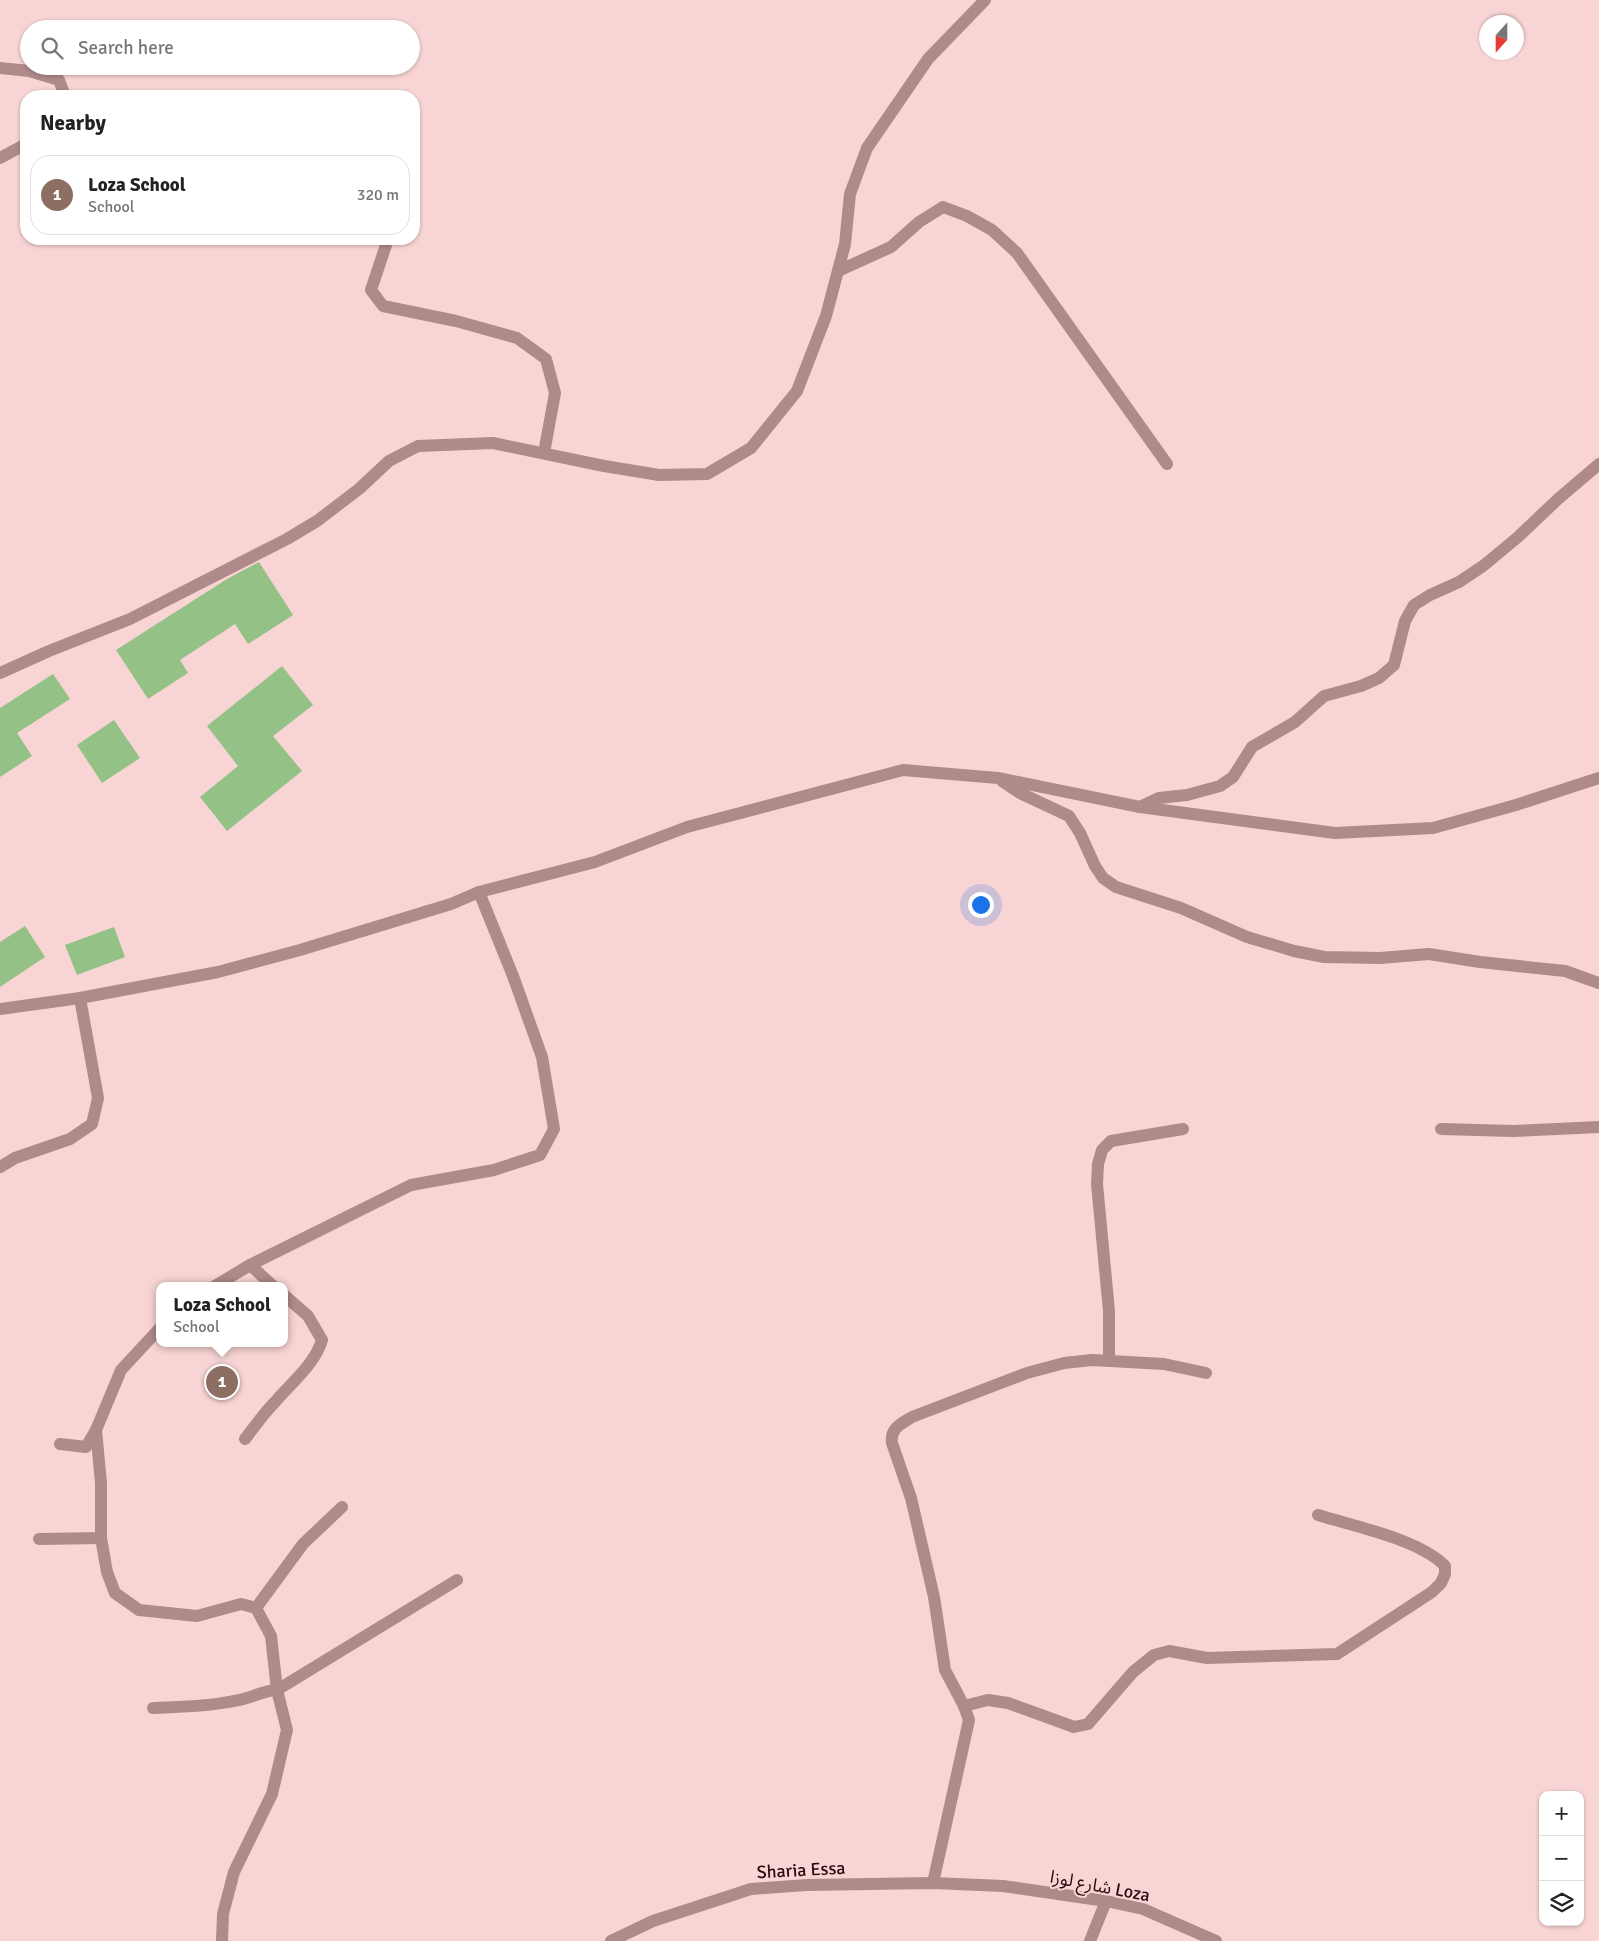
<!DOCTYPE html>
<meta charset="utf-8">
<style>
body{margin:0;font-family:Signika,"Noto Sans Arabic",sans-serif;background:#f6f6f6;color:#222}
.controls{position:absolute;right:15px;bottom:15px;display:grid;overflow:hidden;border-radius:10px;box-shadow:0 1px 4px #0004}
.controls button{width:45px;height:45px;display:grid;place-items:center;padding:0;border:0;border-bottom:1px solid #e0e0e0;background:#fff;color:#222;font:25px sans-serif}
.compass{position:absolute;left:1479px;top:15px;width:45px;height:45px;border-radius:50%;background:#fff;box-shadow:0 1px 4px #0004;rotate:201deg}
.you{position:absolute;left:980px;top:904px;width:18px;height:18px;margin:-12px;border:4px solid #fff;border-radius:50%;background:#1a73e8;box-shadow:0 0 0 8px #1a73e833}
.badge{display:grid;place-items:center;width:32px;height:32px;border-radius:50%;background:#347d80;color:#fff;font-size:16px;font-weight:700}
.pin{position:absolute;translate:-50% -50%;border:2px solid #fff;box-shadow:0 1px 5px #0006}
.popup{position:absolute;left:156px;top:1282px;width:132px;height:65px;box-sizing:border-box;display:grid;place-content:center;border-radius:10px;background:#fff;filter:drop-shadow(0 1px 4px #0005);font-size:16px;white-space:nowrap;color:#767676}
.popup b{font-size:19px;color:#222}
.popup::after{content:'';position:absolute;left:50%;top:100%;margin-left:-10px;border:10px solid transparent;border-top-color:#fff}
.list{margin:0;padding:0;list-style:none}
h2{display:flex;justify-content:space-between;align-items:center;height:65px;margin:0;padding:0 20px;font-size:21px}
h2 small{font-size:16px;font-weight:400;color:#767676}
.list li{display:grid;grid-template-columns:32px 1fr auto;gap:15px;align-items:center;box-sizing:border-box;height:80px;margin:0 10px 10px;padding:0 10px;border:1px solid #e0e0e0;border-radius:20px}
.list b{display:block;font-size:19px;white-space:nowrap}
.list p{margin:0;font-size:16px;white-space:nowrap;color:#767676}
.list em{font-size:16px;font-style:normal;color:#767676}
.icon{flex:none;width:28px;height:28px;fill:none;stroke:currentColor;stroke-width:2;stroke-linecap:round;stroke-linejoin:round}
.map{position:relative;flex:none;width:1599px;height:1941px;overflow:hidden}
.search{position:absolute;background:#fff;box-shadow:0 1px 4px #0004;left:20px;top:20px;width:400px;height:55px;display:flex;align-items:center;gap:12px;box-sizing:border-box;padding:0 18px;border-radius:28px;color:#767676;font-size:19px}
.panel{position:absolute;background:#fff;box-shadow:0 1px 4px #0004;left:20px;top:90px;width:400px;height:155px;border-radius:20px}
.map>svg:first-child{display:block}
.building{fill:#93c186}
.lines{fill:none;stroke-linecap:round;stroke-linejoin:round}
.minor{stroke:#b08a8a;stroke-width:12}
.labels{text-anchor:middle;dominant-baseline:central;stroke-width:4;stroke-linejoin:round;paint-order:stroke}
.street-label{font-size:18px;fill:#290b0d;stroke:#f9d4d4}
</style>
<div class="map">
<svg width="1599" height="1941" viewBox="0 0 1599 1941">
<rect width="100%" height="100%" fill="#f9d4d4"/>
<g class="building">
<path d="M259,562L293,615L248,644L235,624L180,660L188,673L148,699L116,650L227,579Z"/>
<path d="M282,666L313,705L273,736L302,771L227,831L200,797L238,766L207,726Z"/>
<path d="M53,674L70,699L17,733L32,756L0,777V708Z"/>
<path d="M114,720L140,758L102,783L77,745Z"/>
<path d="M25,926L45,957L0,987V942Z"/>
<path d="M114,927L125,957L77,975L65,945Z"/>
</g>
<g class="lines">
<g class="minor">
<path d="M0,68L29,71L59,80L65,96"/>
<path d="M0,158L26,144"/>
<path d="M388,239L371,290L383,306L456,321L517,338L546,359L555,393L544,453"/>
<path d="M838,271L891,247L919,222L943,207L967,216L992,230L1017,253L1167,464"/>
<path d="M0,673L49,651L130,619L287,539L317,521L359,489L389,461L418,446L493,443L604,466L659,475L707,474L751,448L797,391L826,316L845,244L850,194L867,148L928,59L985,0"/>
<path d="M1002,781L1020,793L1069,816L1080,833L1095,866L1103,878L1116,887L1181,908L1247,937L1294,951L1324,957L1380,958L1429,954L1480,962L1565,971L1599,983"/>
<path d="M1140,807L1159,798L1187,795L1220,786L1233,777L1252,747L1295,722L1324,696L1361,686L1379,678L1394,665L1405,621L1414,605L1430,595L1459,582L1483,566L1518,537L1558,499L1599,464"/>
<path d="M0,1009L80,998L218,972L300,950L451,904L479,892L595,862L687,827L903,770L998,778L1140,807L1335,833L1433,828L1516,805L1599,778"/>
<path d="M1441,1129L1513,1131L1599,1127"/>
<path d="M0,1167L15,1158L70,1139L92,1124L98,1098L80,998"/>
<path d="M250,1265L273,1286"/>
<path d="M215,1286L250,1265L411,1185L494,1170L540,1155L554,1129L542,1057L513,976L479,892"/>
<path d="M160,1328L121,1370L96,1430L101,1483V1538L107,1572L115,1593L139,1610L197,1616L241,1604L256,1608L271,1636L277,1690L287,1730L272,1794L234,1872L223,1914L222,1941"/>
<path d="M1109,1361V1311L1097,1184L1098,1164L1102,1150L1111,1141L1183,1129"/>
<path d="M245,1439C255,1426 264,1413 275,1402C291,1383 315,1364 322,1340L308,1316L284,1295"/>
<path d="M60,1444L86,1447L96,1430"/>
<path d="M39,1539L101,1538"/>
<path d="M256,1608L303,1544L342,1507"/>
<path d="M964,1706L988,1700L1008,1703L1074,1727L1088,1724L1133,1672L1154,1655L1169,1651L1207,1658L1337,1654L1432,1592L1441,1583L1445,1574V1566C1419,1539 1353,1526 1318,1515"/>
<path d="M153,1708C182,1707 211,1706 239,1700C252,1698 264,1690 277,1690L457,1580"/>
<path d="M933,1883L969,1720L964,1706L945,1670L934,1597L911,1498L892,1443C890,1428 901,1424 912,1417L1027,1373L1064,1363L1092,1360L1164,1364L1206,1373"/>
<path d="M611,1941L653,1921L751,1889L806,1885L933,1883L1003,1886L1106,1901L1143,1909L1216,1941"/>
<path d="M1090,1941L1106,1901"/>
</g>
</g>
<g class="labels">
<g class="street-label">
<text transform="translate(801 1870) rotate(-3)">Sharia Essa</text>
<text transform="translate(1100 1886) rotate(11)">شارع لوزا Loza</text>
</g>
</g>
</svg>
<div class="controls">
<button>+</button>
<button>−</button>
<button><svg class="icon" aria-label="layers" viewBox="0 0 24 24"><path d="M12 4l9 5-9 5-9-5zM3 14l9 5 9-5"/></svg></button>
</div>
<svg class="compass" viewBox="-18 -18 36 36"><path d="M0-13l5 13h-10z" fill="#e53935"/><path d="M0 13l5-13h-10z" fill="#767676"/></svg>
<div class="you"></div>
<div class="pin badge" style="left:222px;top:1382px;background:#8d6e63">1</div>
<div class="popup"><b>Loza School</b>School</div>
<div class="search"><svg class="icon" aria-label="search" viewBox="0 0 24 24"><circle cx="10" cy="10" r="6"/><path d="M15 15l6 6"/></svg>Search here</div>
<section class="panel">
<h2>Nearby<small></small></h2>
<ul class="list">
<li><span class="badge" style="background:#8d6e63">1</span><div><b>Loza School</b><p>School</p></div><em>320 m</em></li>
</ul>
</section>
</div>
